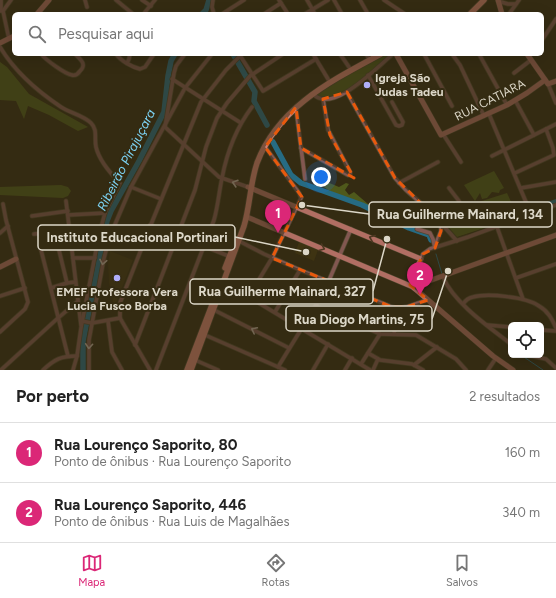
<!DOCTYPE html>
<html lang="pt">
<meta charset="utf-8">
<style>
body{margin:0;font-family:Figtree,sans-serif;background:#f2f2f2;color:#222}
.controls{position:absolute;right:12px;bottom:12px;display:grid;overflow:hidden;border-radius:6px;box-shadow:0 4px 16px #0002}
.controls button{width:36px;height:36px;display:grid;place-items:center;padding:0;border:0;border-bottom:1px solid #e0e0e0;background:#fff;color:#222;font:20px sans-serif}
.you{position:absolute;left:321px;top:177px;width:14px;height:14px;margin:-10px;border:3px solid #fff;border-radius:50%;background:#1a73e8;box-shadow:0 0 0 6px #1a73e833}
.badge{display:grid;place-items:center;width:26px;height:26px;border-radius:50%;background:#db2777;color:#fff;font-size:13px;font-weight:700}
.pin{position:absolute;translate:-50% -33px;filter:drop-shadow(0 1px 2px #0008)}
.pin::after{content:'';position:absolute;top:21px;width:14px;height:12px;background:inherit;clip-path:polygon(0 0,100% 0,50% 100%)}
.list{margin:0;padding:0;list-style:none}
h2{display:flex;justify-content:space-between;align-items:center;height:52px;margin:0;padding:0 16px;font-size:17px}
h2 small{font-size:13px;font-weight:400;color:#767676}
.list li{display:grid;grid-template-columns:26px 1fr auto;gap:12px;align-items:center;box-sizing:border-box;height:60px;padding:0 16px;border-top:1px solid #e0e0e0}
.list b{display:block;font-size:15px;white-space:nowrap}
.list p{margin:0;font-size:13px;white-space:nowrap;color:#767676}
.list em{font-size:13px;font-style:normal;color:#767676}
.icon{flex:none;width:22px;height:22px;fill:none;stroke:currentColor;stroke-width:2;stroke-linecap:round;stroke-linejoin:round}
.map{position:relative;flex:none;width:556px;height:370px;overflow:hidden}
.search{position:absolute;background:#fff;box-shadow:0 4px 16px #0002;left:12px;right:12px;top:12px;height:44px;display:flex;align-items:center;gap:10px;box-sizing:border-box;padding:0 14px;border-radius:6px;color:#767676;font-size:15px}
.sheet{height:172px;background:#fff}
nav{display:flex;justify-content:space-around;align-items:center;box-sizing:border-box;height:56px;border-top:1px solid #e0e0e0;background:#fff;font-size:11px;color:#767676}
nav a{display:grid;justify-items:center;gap:2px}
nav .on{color:#db2777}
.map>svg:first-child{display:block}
.built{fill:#3e3312}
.green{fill:#4f591b}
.water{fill:#266b83}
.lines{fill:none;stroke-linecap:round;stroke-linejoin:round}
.stream{stroke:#266b83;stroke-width:1}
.river{stroke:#266b83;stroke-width:5.5}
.street-casing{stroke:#4f472f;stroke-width:5}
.secondary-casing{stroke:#4f472f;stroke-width:6}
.primary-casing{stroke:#4f472f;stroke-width:7}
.street{stroke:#825750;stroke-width:3.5}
.secondary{stroke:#b16e63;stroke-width:5}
.primary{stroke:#d68071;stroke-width:5.5}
.oneway{stroke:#bcaa9e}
.oneway2{stroke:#4d3822}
.marked{fill:none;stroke:#e8590c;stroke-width:3;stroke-dasharray:8 5;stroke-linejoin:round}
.poi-dot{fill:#b0aefa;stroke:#342b12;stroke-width:1.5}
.labels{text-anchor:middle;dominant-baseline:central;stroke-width:4;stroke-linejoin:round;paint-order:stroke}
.poi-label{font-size:12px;font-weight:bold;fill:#dcd7c8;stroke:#342b12;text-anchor:start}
.street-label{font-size:12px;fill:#dcd7c8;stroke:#342b12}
.water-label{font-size:13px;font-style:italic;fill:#7cd2f3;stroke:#342b12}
.leader{fill:none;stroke:#dcd7c8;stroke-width:1.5}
.callout-dot{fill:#dcd7c8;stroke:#342b12;stroke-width:1.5}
.callout{fill:#342b12;stroke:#dcd7c8;stroke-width:1.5}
.callout-label{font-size:13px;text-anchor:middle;font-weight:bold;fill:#dcd7c8}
</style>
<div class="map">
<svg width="556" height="370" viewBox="0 0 556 370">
<rect width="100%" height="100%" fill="#342b12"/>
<g class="built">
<path d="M299,242L318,250L314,261L295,253Z"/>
<path d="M110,251L133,260L116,303L113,302L109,283L108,263Z"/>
</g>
<g class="green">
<path d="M381,54H389L391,55C374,70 341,105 317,97L316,90Z"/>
<path d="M0,62L7,67L29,94L88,127L78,131L49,115L28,106L24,119L16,101L0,100Z"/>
<path d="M494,171L504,188L500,190L499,193L492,192L487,198L482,199L480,193L475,201L464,185Z"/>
<path d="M327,182L339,187L346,183L349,184L345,190L349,195L354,192L375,210L366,208L328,190L324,187Z"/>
<path d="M61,185L68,187L71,191L68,196L63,198L0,195V187Z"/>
<path d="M507,193L518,217L457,237L438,215Z"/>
</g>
<path class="water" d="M556,199V205L531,214L529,208Z"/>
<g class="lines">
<g class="stream">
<path d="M436,254L442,274"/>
<path d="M521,355L543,370"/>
</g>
<g class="river">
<path d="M202,14L206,10L209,0"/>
<path d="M233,54L255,92L254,101L267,125"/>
<path d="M273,142L291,175L301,183L362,205L409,228L429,235L431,240"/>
<path d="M83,370V341L107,221L111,211L139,161L164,112L168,76L171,61L175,54"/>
</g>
<defs>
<g id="street">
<path d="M85,0L87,7"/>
<path d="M116,0L133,14"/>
<path d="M142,0L151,6"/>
<path d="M213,0L212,7L214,14"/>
<path d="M279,0L288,14"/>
<path d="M307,0L315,14"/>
<path d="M334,0L342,14"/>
<path d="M360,0L368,14"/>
<path d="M384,0L405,14"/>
<path d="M498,1L508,4H516"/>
<path d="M1,11V0"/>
<path d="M145,12L155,0"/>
<path d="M222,14L244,0"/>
<path d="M264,14L281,3"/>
<path d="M305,14L328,0"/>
<path d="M509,14L519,0"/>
<path d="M9,39L3,11L11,0"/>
<path d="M542,40L556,19"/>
<path d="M0,47C15,72 37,91 61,107C70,113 83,115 91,123C98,130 94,138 96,147C99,160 110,173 120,183L105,213L99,235L81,328L77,356L73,370"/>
<path d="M41,54C46,60 65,74 72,75C76,76 78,74 80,71C87,64 81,60 75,54"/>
<path d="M116,54C121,61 132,67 140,69L145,67L154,54"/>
<path d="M185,54L176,66L174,73L165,127L219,177L248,187"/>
<path d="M239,54L263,91L316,59"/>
<path d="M313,54L328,79"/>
<path d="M340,54L349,67"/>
<path d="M366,54L368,57"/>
<path d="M424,54L452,106"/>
<path d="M452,54L460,65L484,116"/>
<path d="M479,54L507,105"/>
<path d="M127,63L129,59L130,54"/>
<path d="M514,73L531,60"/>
<path d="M368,75L396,125L399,126L402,125L403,122L392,102"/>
<path d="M172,79L241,123"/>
<path d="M548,84L556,103"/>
<path d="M347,92L395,178L406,190L431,212L457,241"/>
<path d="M313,94C333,115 378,66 393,54"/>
<path d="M515,100L534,135"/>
<path d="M296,108L305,179"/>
<path d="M489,114L531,214"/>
<path d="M443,134L461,162"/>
<path d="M301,148L348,175H350V172L328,130L323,99"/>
<path d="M492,156L556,124"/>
<path d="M515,173L554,155L553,148L546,129"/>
<path d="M399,183L438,162"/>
<path d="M131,187L161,199"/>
<path d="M521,188L556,182"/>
<path d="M66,201L81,325"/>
<path d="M431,212L459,204V201L449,188"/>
<path d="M68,215L105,213"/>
<path d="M32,216L68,211"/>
<path d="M521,218L520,213L529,210"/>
<path d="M150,225L231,257"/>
<path d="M497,227L523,299"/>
<path d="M417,229L430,233L433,239L435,248"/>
<path d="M0,233L8,226"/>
<path d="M34,234L70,231"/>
<path d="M70,238L99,235"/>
<path d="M239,241L264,254L300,270L392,307C405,310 416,303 428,300"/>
<path d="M57,242L67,283"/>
<path d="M435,246L441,231V224"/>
<path d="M73,258H95"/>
<path d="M421,259L423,254L430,249L468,237L556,205"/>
<path d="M443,277C454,303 489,327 511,344"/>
<path d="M516,278L556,264"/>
<path d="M224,282L370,370"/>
<path d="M51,288L67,283L75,282"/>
<path d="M0,296L25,288"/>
<path d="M249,296L272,258L301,198L299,193L265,147"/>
<path d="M463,304C465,301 468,298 473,297C488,293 527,297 539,306C548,311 552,319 556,328"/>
<path d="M316,306L380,334L416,335L456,359L466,370"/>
<path d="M212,309L289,348"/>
<path d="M275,312L300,270"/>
<path d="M82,321L92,323L120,318"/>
<path d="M108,321L112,352L122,370"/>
<path d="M487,325L511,327"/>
<path d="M541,330L556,331"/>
<path d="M0,332L25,309L28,302L6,220L3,204"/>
<path d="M394,334L398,308"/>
<path d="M205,335L285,370"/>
<path d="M135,345L195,190L206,147L217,118L227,103L250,76L283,54"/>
<path d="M368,353L380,360L412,364L423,370"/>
<path d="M527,355L546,359L556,368"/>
<path d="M68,356L40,246L42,244L71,241"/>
<path d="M195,360L218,370"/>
<path d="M361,364L380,334"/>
<path d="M414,365L437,347"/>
<path d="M278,367L324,292L351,229"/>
<path d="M1,370L58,318L77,302"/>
<path d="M43,370C55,359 61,356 77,356"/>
<path d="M89,370V340L104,258L110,236L131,187L185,88L212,54"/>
<path d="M150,370L120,318V303L152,222L201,102L226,70L242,54"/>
<path d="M156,370L214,220C218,206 219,192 222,178C227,152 236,128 252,107"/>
<path d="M313,370L328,344"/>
<path d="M345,370L352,358"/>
<path d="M373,370L378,359"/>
<path d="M488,370L496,358"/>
</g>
<g id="secondary">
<path d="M498,0L502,14"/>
<path d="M37,14L49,0"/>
<path d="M0,43L14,36"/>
<path d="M396,54L441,135L507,105L527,93L545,80"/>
<path d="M527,54L548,84L556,81"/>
<path d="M248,187L421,259L412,279L413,287"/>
<path d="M247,217L413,287L493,356L513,370"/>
<path d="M0,267L16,259"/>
<path d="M414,288L426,282L556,235"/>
</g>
<g id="primary">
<path d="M470,14L484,0"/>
<path d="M225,268L236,240"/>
<path d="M187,370L215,297"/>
<path d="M191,370L244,226C250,206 250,184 257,163C278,107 331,81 381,54"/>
</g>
</defs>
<use href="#street" class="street-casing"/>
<use href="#secondary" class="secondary-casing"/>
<use href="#primary" class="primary-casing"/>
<use href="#street" class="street"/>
<use href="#secondary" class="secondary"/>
<use href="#primary" class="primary"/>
</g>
<defs><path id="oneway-chevron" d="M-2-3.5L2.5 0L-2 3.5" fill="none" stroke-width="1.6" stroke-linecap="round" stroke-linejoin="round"/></defs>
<g class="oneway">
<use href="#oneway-chevron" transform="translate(235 183) rotate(-163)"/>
<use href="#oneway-chevron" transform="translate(103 262) rotate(101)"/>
<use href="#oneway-chevron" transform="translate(254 330) rotate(-153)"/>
<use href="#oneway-chevron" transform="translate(89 346) rotate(94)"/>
</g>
<g class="oneway2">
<use href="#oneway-chevron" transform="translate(372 238) rotate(-157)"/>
<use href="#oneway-chevron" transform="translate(322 248) rotate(22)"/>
</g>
<path d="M0 0H556V370H0ZM347,92L395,178L441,223V231L435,248L423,254L410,285L428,300L406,307H392L272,258L302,197L265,147L296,107L301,148L354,178L330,135L323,99Z" fill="#342b12" fill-opacity=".55" fill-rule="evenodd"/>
<path class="marked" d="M347,92L395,178L441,223V231L435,248L423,254L410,285L428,300L406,307H392L272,258L302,197L265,147L296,107L301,148L354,178L330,135L323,99Z"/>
<g class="poi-dot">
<circle cx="367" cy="85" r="4"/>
<circle cx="117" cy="278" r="4"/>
</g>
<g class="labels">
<g class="poi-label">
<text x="375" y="78">Igreja São<tspan x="375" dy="14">Judas Tadeu</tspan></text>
<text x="117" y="292" text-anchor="middle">EMEF Professora Vera<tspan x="117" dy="14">Lucia Fusco Borba</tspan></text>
</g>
<g class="street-label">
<text transform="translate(490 100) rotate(-27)">RUA CATIARA</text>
</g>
<g class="water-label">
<text transform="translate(126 160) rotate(-63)">Ribeirão Pirajuçara</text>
</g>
</g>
<path class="leader" d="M302 205L369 214M306 252L235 237M387 239L373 291M448 271L432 319"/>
<g class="callout-dot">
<circle cx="302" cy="205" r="4"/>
<circle cx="306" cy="252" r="4"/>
<circle cx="387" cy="239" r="4"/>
<circle cx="448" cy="271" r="4"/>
</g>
<g class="callout">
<rect x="369" y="202" width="183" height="25" rx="4"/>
<rect x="38" y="225" width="197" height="25" rx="4"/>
<rect x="190" y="279" width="183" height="25" rx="4"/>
<rect x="286" y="306" width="146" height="25" rx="4"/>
</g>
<g class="callout-label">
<text x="460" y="219">Rua Guilherme Mainard, 134</text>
<text x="137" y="242">Instituto Educacional Portinari</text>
<text x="282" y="296">Rua Guilherme Mainard, 327</text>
<text x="359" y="324">Rua Diogo Martins, 75</text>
</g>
</svg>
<div class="controls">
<button><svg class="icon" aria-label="locate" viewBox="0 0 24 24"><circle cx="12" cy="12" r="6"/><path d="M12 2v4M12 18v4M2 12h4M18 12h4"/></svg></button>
</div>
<div class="you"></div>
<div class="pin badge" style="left:278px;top:233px">1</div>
<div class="pin badge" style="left:420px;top:295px">2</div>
<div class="search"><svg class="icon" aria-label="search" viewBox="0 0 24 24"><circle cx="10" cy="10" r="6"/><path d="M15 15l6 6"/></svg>Pesquisar aqui</div>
</div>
<section class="sheet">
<h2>Por perto<small>2 resultados</small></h2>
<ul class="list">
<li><span class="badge">1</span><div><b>Rua Lourenço Saporito, 80</b><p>Ponto de ônibus · Rua Lourenço Saporito</p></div><em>160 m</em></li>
<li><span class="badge">2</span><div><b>Rua Lourenço Saporito, 446</b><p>Ponto de ônibus · Rua Luis de Magalhães</p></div><em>340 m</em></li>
</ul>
</section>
<nav>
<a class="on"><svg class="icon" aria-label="map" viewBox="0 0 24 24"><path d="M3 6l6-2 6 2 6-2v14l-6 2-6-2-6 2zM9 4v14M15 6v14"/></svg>Mapa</a>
<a><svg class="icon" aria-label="directions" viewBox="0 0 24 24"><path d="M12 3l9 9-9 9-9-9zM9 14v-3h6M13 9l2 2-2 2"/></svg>Rotas</a>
<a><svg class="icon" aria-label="saved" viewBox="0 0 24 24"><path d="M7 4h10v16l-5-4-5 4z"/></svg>Salvos</a>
</nav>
